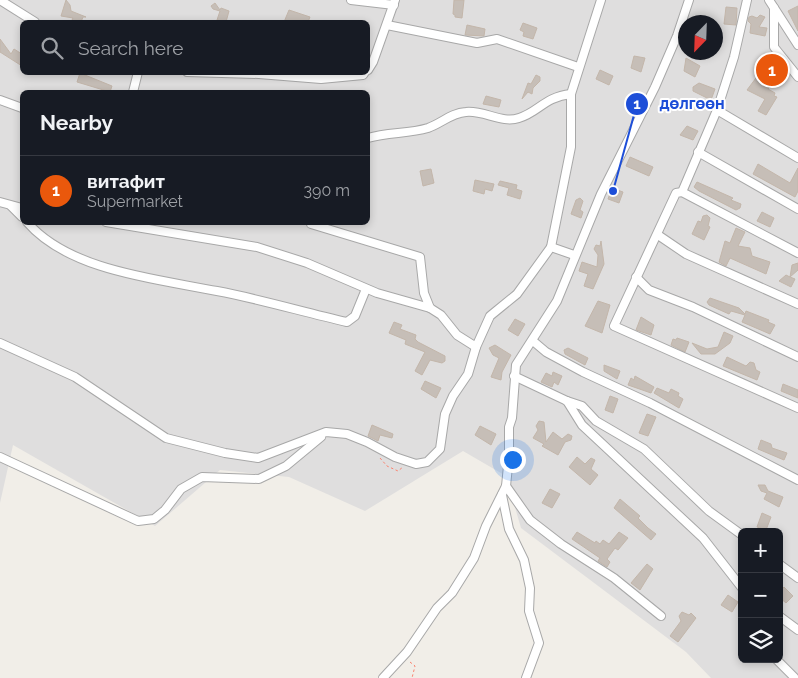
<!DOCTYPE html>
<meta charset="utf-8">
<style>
body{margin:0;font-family:Raleway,sans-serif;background:#242831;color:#f1f3f6}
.controls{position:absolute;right:15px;bottom:15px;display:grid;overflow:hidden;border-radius:8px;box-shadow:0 2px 8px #0003}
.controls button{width:45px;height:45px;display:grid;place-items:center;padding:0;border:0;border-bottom:1px solid #363941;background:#171b24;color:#f1f3f6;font:25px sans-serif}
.compass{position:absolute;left:678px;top:15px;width:45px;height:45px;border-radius:50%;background:#171b24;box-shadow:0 2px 8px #0003;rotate:203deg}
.you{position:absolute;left:512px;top:459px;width:18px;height:18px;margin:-12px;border:4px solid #fff;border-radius:50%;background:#1a73e8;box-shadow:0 0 0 8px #1a73e833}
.badge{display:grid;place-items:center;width:32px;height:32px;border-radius:50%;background:#ea580c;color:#fff;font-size:16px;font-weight:700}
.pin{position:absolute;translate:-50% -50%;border:2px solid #fff;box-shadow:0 1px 5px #0006}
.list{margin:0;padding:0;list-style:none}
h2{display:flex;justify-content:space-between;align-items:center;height:65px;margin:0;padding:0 20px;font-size:21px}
h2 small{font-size:16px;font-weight:400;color:#9ea1a6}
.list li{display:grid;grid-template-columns:32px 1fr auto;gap:15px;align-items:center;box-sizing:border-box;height:70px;padding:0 20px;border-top:1px solid #363941}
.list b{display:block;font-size:19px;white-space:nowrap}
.list p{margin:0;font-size:16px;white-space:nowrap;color:#9ea1a6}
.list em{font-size:16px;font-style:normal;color:#9ea1a6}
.icon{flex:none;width:28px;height:28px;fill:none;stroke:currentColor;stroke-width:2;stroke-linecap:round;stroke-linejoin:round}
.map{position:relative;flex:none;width:798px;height:678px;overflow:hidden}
.search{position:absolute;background:#171b24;box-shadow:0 2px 8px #0003;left:20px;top:20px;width:350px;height:55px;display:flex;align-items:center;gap:12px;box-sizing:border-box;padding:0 18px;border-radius:8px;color:#9ea1a6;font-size:19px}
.panel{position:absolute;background:#171b24;box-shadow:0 2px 8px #0003;left:20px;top:90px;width:350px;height:135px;border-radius:8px}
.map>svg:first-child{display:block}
.residential{fill:#dfdede;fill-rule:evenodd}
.building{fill:#c6beb7;stroke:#c3b6aa}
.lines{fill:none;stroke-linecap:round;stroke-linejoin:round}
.minor-casing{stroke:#a8a8a8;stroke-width:10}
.path{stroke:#fa8370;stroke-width:1;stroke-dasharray:2.5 2.5;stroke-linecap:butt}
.minor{stroke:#fff;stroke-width:8}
.leader{fill:none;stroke:#1d4ed8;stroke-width:2}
.callout-dot{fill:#1d4ed8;stroke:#fff;stroke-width:2}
.mark-label{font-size:15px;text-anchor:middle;font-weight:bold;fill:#fff}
.callout-label{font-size:16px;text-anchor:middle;font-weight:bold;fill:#1d4ed8;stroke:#fff;stroke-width:4;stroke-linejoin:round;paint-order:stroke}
</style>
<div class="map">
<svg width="798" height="678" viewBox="0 0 798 678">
<rect width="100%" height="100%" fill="#f1eee8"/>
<path class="residential" d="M0,0H798V678H711L686,652L521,528L506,476L463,451L365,511L289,477L220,470L155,526L13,445L0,503ZM22,22H368V72H22ZM686,22H716V52H686ZM22,92H368V222H22ZM742,532H779V659H742Z"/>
<g class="building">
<path d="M66,0L70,5L71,11L86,17H83L81,22H71L73,18L61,16Z"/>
<path d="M454,0H464L462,18L455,17V15L453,14Z"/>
<path d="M215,3L220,10L221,8L229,11L226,22L217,20L220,11L213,9L211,6Z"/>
<path d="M798,6V31L788,11Z"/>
<path d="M726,7L737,8L736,25L724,24Z"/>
<path d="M289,10L310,17L308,22H284Z"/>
<path d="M760,15L765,17L759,27L767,28L765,36L750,33L751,24L748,21L749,17L752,16L757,18Z"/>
<path d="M523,23L537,28L533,39L523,36L524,32L520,30Z"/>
<path d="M467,25L485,29L484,36L465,35Z"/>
<path d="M0,39L11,54L14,49L22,54V66L0,52Z"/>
<path d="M634,56L645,58L641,72L631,68Z"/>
<path d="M686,58L700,66L695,77L684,71Z"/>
<path d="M768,62L774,66L777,62L783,67L768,89L775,93L774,96L777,97L766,115L758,111L765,99L747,90Z"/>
<path d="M600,70L613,76L609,85L596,79Z"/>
<path d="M80,73L112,86L110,92L77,82Z"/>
<path d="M536,75L540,77V81L533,88L532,94L528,92L522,99L528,83L531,84Z"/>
<path d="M699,83L715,89L711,100L693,91V87Z"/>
<path d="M486,96L501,100L499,107L483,104Z"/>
<path d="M687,126L698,131L693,140L680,135Z"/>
<path d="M630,157L653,167L649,176L626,166Z"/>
<path d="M758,164L790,183L798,168V191L795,197L753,174Z"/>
<path d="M431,169L434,183L423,186L420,171Z"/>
<path d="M475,180L494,184L492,191L485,189L484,194L473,191Z"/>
<path d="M500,181L517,185L516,189L522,191L520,199L507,195L509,188L498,185Z"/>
<path d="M697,182L733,198L731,200L741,204L740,208L736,210L699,191L694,187Z"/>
<path d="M612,188L623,192L619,203L608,199Z"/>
<path d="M580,198L583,201L580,210L583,212L581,218L571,214L576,200Z"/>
<path d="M762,212L774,218L770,227L757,221Z"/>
<path d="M707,215L710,218L708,226L710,227L704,240L692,234L698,221L701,222L703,216Z"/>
<path d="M736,228L745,232L738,246L750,248L752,256L770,262L766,274L730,258L726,266L719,262L725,241L730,243Z"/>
<path d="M601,241L604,264L593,289L584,286L588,274L579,271L582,262L597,267L598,255L594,249L596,245L600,246Z"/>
<path d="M798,263V270L790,277L795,279L791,287L779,281L786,275L790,277L792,265Z"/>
<path d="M710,298L739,308L745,314L746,311L769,320L768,322L775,325L770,334L742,322L745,315L731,311L729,314L709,305L707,302Z"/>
<path d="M598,301L610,305L602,333L585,326Z"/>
<path d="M641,317L654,325L651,335L636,330Z"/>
<path d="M515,319L525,324L518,336L508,330Z"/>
<path d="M394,322L402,325L400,329L416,335L415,339L418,342L445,356V361L442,363L430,360L422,375L415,371L425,352L405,344L406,340L389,333Z"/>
<path d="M724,332L733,336L730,343L715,354H701L692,343L707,349L718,347Z"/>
<path d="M677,338L689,342L685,352L671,345L673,339L676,340Z"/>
<path d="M495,345L511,355L502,372L501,380L491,377L499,358L493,355L489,348Z"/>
<path d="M568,348L588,358L585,365L565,354L564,350Z"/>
<path d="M727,357L746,366L750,362L754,363L756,370L760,372L757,380L723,366Z"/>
<path d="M604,365L620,371L617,379L604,371Z"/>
<path d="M553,372L562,376L558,385L554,382L552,387L541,382L546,373L552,376Z"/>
<path d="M635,376L654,387L651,393L628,385L631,378L634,380Z"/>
<path d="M425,381L441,388L436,398L421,389Z"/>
<path d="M783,384L798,390V398L781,391Z"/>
<path d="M657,388L669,393L671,389L679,393L678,396L683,399L679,408L654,393Z"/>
<path d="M610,396L618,399L613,413L605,410Z"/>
<path d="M647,414L656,417L648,436L639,433Z"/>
<path d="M539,421L544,422L546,442L553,432L562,439L568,434L572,436L571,440L565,442L558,455L542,446L544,444L533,438L538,430L536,426Z"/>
<path d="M372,425L393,434L392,438L380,435L378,441L368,436Z"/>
<path d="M480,426L496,434L491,445L475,435Z"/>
<path d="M761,440L771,444L772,448L787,453L784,460L758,449Z"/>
<path d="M577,457L585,464L591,458L595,460L591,469L598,475L590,485L569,467Z"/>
<path d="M758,485H765L768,491L783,497L779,507L764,499L767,493L761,491Z"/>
<path d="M550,489L560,494L552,508L542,503Z"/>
<path d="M620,499L640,516L638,518L648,528L656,534L651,540L614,508Z"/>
<path d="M762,513L771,517L766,530L757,527Z"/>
<path d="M577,532L595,543L596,541L600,544L603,540L609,544L619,532L628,538L618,550L615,548L607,559L610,562L607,567L598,561L600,558L572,539Z"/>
<path d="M647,564L653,569L640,590L631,583Z"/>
<path d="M784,587L793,596L786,603L779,597V592Z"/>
<path d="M728,595L738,602L732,612L721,605Z"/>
<path d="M682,612L689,615L691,613L696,618L678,642L670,636L681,621L679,616Z"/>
</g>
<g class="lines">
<defs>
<g id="minor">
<path d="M0,0L35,22"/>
<path d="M351,0L394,5"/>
<path d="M747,0L734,57L717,110L682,192L676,193L614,326L798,408"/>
<path d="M769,0L798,45"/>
<path d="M774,8V47L798,77"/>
<path d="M387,25L477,43L497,39L578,67"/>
<path d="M368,70L373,62L395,0"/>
<path d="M187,72L259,74L321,79L363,75L365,72"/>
<path d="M133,92L138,72"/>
<path d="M0,100L22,108"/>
<path d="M717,110L798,158"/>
<path d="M368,138C388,132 408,134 428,128C442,123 451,113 466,112C484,110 502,124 519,118C539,112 544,97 571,94"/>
<path d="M698,152L798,209"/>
<path d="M682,192L798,253"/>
<path d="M0,202L22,208"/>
<path d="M11,206L22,217"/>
<path d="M27,222C69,271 157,279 217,291C260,299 303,312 347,322L355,316L366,289"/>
<path d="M106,222L257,247L307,263L377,293L430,308"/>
<path d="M311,224L420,257L424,293L430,308L441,315L457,335L476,347L490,316L517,294L551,247L574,255"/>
<path d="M658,235L686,254L798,304"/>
<path d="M551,247L571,147V94L601,0"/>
<path d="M636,277L649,290L693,307L798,357"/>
<path d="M533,341L546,352L583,372L650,403L798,480"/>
<path d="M0,343L75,377L166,438L225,453L258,458L326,432L347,434L367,442L395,457L416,464L427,462L440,449L445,414L453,396L468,374L476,347"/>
<path d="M514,376L567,401L582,425L703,538L742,588"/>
<path d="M567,401L582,406L596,421L644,449L709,511L742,535"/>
<path d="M0,457L138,521L154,519L165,510L181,489L202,477L259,479L286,466L321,437"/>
<path d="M506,486L530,520L561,544L614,578L661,616"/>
<path d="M502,495L509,529L524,560L530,588L529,611L539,643L526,678"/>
<path d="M779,564L798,578"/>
<path d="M779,616L798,630"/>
<path d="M776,659L795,678"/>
<path d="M383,678L407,652L437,608L452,593L474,558L486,526L506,486L509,456V427L512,418L516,365L557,301L601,194L655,87L677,36L689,0"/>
</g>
</defs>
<use href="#minor" class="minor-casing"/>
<g class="path">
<path d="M380,458L387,466L398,471L403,467"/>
<path d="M410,662L415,666L412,678"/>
</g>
<use href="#minor" class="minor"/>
</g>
<path class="leader" d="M613 191L637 104"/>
<g class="callout-dot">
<circle cx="613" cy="191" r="5"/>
<circle cx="637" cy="104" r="12"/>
</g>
<g class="mark-label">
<text x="637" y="109">1</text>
</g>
<g class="callout-label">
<text x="692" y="109">дөлгөөн</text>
</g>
</svg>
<div class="controls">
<button>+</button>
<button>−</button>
<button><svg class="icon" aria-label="layers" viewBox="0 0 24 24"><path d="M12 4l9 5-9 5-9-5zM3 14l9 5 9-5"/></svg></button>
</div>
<svg class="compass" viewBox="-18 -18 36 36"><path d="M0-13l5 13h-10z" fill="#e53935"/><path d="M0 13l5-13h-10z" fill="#9ea1a6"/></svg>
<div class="you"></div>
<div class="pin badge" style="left:772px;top:70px">1</div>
<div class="search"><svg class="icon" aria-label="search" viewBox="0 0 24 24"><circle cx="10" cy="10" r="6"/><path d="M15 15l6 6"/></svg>Search here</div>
<section class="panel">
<h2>Nearby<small></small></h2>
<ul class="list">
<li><span class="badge">1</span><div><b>витафит</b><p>Supermarket</p></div><em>390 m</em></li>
</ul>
</section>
</div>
